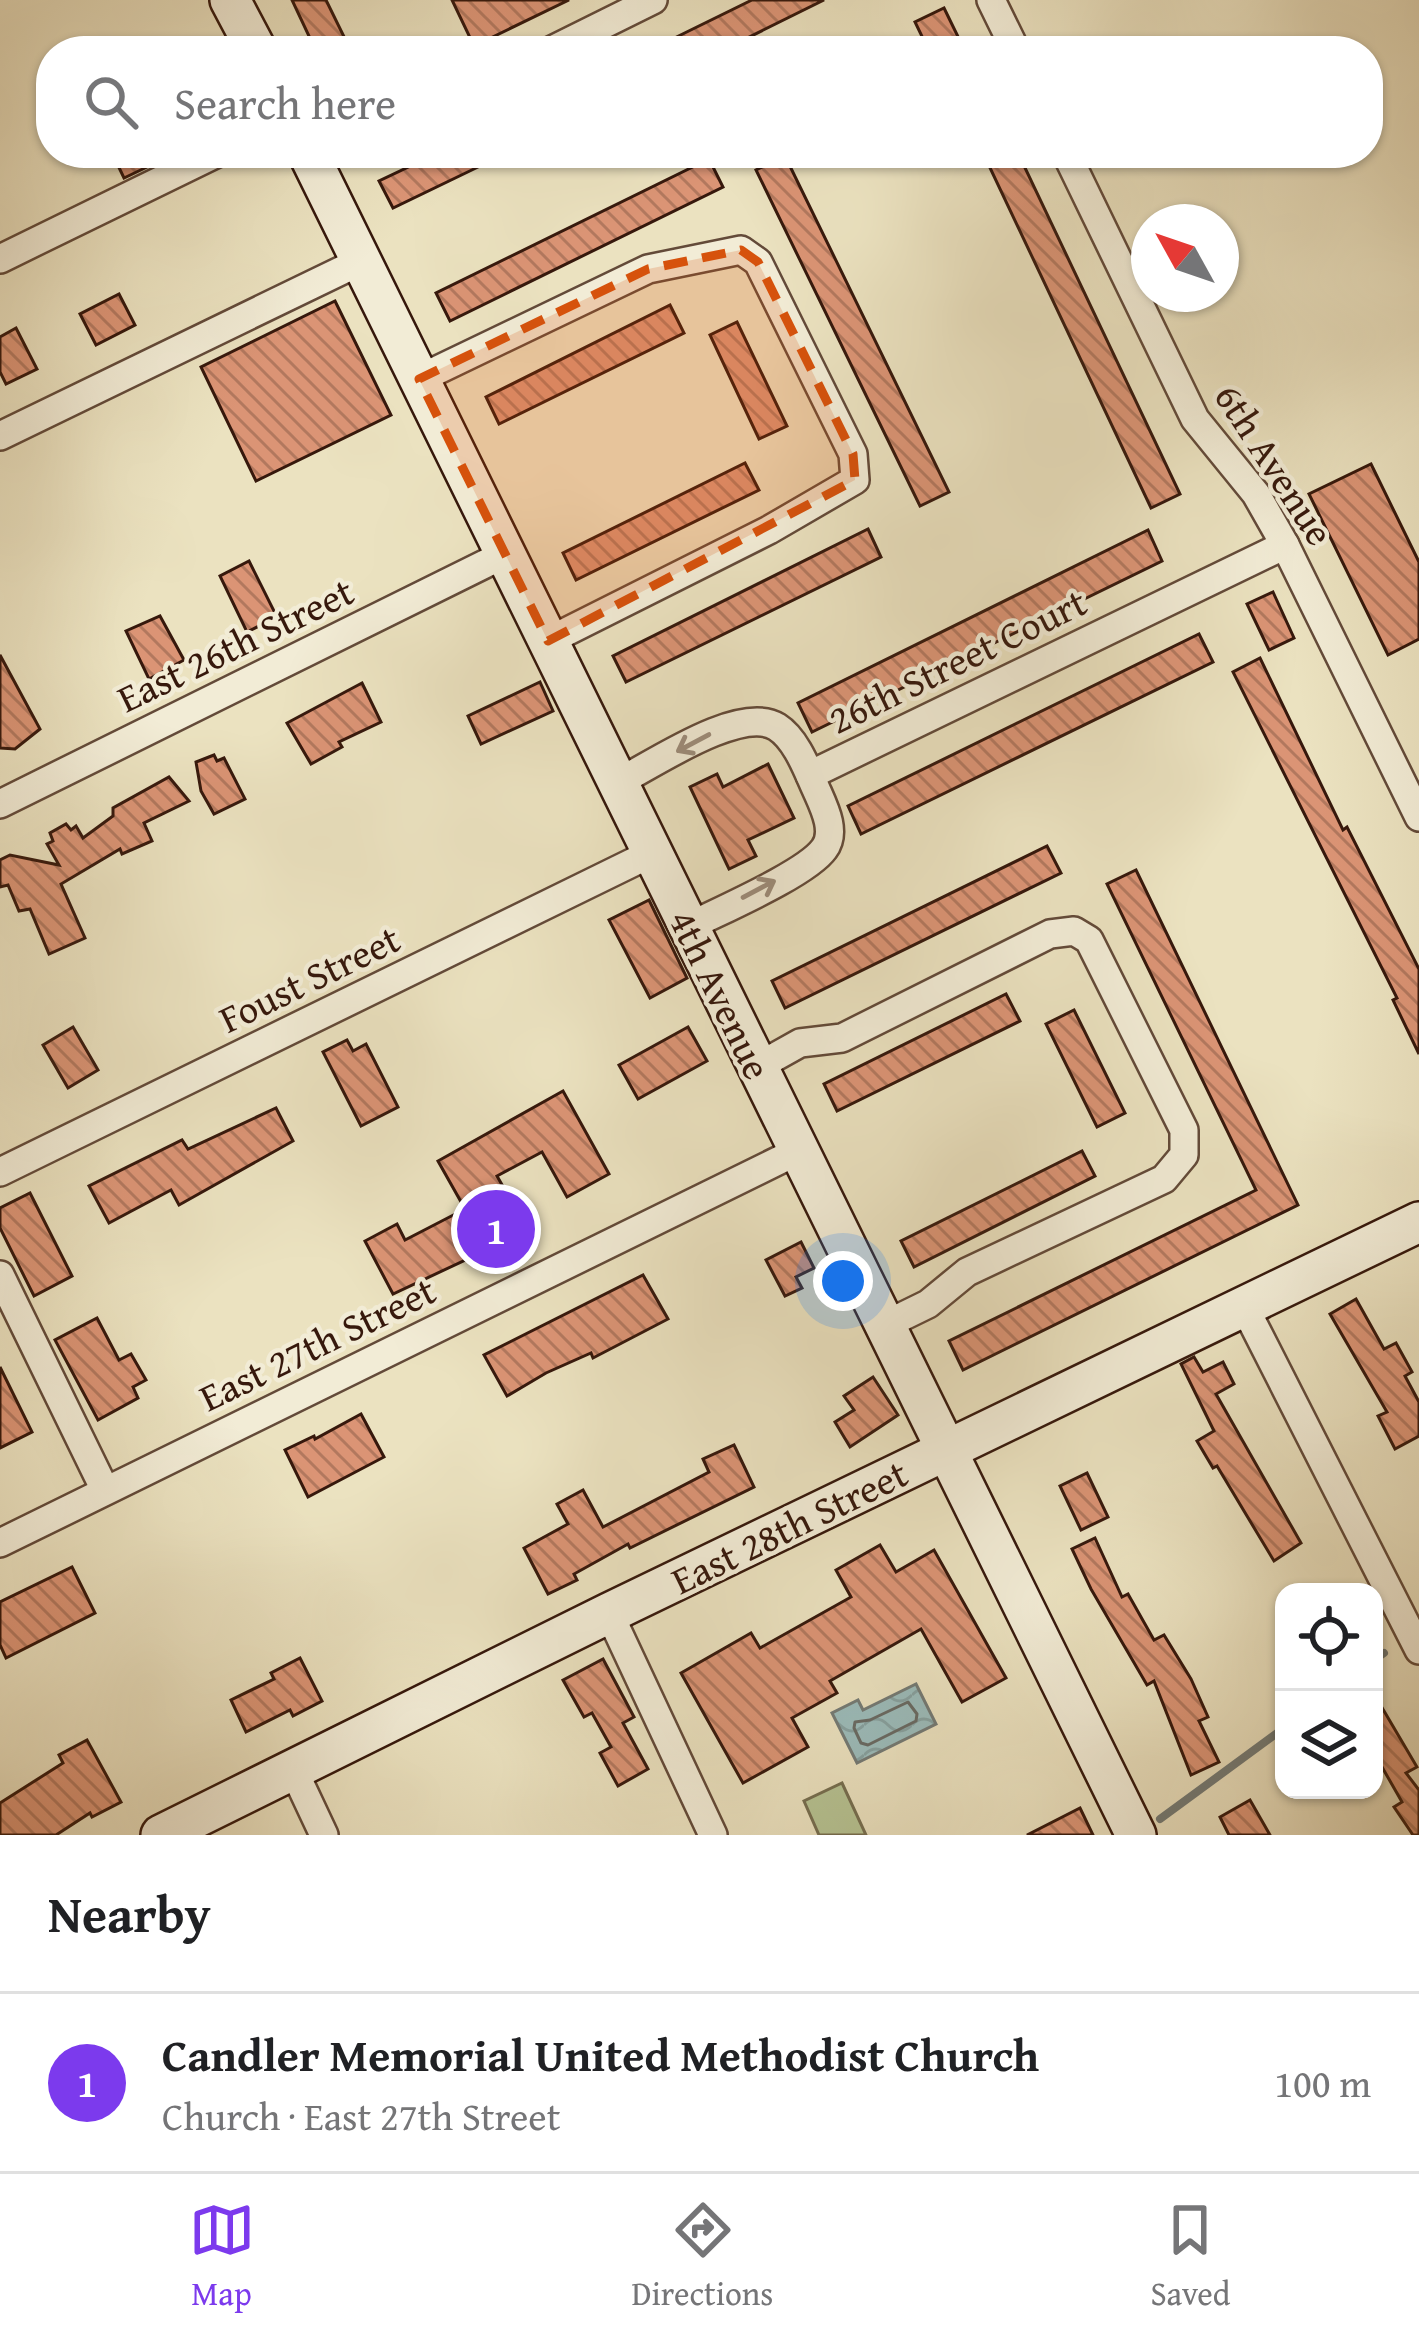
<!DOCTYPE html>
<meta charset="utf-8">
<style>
body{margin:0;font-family:"Gentium Book Plus",serif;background:#f2f2f2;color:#202124}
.controls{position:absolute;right:36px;bottom:36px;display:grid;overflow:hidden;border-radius:24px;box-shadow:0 3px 9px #0004}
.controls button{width:108px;height:108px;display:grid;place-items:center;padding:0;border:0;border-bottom:3px solid #e0e0e0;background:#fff;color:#202124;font:60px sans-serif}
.compass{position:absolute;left:1131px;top:204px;width:108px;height:108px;border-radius:50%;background:#fff;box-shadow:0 3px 9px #0004;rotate:310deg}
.you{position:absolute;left:843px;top:1281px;width:42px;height:42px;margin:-30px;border:9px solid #fff;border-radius:50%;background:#1a73e8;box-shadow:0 0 0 18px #1a73e833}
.badge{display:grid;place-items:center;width:78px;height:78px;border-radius:50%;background:#7c3aed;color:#fff;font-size:39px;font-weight:700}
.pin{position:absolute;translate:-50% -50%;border:6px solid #fff;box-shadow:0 3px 12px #0006}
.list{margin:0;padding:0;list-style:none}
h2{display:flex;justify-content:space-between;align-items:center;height:156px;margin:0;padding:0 48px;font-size:51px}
h2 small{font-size:39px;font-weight:400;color:#757577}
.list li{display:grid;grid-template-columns:78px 1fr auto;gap:36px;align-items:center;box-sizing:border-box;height:180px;padding:0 48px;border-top:3px solid #e0e0e0}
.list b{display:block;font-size:45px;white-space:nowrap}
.list p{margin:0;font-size:39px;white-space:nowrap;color:#757577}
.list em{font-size:39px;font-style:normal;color:#757577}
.icon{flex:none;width:66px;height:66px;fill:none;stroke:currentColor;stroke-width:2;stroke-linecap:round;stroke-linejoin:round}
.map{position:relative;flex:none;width:1419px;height:1835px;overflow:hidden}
.search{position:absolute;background:#fff;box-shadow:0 3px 9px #0004;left:36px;right:36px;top:36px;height:132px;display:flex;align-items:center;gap:30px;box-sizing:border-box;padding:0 42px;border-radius:48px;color:#757577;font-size:45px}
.sheet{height:336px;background:#fff}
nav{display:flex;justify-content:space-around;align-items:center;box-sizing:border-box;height:168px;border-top:3px solid #e0e0e0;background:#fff;font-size:33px;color:#757577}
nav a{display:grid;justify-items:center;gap:6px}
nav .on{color:#7c3aed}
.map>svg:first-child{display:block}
.green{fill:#b6c393;stroke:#766e50;stroke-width:3}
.water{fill:url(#water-waves);stroke:#737a75;stroke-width:3}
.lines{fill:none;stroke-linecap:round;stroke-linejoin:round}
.shore{stroke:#686a64;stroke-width:3}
.stream{stroke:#737a75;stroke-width:8}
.building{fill:url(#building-back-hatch);stroke:#36180c;stroke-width:3}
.street-casing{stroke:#634a39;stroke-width:32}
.secondary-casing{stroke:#36180c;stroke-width:44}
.street{stroke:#f2ecd6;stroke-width:27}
.secondary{stroke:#f2ecd6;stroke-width:39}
.oneway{stroke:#9d8d7b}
.marked{fill:#d6520c;fill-opacity:0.2;stroke:#d6520c;stroke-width:9;stroke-dasharray:24 15;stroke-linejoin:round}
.labels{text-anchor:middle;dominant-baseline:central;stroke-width:9;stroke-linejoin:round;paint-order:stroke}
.street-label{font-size:39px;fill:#36180c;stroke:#f2ecd6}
</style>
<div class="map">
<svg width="1419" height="1835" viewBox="0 0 1419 1835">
<defs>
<pattern id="water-waves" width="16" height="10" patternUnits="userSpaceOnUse" patternTransform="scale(3)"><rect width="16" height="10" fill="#9bbcbb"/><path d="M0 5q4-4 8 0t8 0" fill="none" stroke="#86a1a0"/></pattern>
<pattern id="building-back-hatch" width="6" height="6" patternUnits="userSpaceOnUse" patternTransform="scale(3)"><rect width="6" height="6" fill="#db9475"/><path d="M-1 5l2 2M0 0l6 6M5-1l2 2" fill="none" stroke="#b2785e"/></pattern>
</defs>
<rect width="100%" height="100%" fill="#ebe2c0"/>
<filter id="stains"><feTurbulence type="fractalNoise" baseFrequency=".00167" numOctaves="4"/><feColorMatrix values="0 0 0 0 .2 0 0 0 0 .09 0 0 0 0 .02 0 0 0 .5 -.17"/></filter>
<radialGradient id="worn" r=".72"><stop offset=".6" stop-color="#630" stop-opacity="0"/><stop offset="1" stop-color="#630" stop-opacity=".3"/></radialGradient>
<path class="green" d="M842,1783L866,1835H819L804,1801Z"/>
<path class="water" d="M916,1684L936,1724L857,1763L832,1713L858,1700L863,1710Z"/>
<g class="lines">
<path class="shore" d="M908,1702L917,1714L916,1721L868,1745L861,1743L854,1728L855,1722L870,1720Z"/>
<g class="stream">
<path d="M1374,1660L1384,1653"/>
<path d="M1160,1819L1284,1728"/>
</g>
</g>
<g class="building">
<path d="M292,0H326L351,51H316Z"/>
<path d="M452,0H569L474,46Z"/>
<path d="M752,0H824L721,51H648Z"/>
<path d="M944,8L965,51H929L915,22Z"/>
<path d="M112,153H176L124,178Z"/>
<path d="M438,153H507L393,208L379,181Z"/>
<path d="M983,153H1018L1180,494L1151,508Z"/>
<path d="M785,156L949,492L920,506L756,170Z"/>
<path d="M709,159L723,187L450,321L436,293Z"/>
<path d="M119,294L135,325L96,345L80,314Z"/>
<path d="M335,301L391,415L256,481L201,367Z"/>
<path d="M670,305L684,333L499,424L486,397Z"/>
<path d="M737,322L787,426L759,439L710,335Z"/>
<path d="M16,328L37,369L6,384L0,372V337Z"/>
<path d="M745,463L759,490L576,580L563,553Z"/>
<path d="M1371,464L1419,562V639L1388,655L1309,494Z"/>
<path d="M868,529L881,557L626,682L613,656Z"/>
<path d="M1148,530L1162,561L812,732L798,703Z"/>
<path d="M249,561L277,617L247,632L220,576Z"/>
<path d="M1273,592L1294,638L1269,650L1247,604Z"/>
<path d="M160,616L184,660L149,679L126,631Z"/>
<path d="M1199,634L1213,662L861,834L848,806Z"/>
<path d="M0,655L40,729L15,749L0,748Z"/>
<path d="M1260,658L1343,830L1347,827L1419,969V1054L1393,1000L1397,998L1233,672Z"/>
<path d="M540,682L553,711L481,744L468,716Z"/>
<path d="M362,683L381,722L339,742L342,747L311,764L287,723Z"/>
<path d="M214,755L217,761L224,758L245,799L214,814L201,791L196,762Z"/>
<path d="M768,764L794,818L748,840L756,856L729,869L690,787L717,774L723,787Z"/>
<path d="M169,777L189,801L144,823L152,841L122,854L120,849L61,884L85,938L49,954L30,909L19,911L8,885L0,887V860L10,855L59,865L47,844L53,841L50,833L66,824L71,830L76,826L83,838L113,816V808Z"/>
<path d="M1047,846L1061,873L785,1008L772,981Z"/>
<path d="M1136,870L1298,1205L963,1370L949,1341L1256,1190L1107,884Z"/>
<path d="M649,900L687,978L650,998L609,920Z"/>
<path d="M1006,994L1020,1021L837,1111L824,1084Z"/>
<path d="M1074,1010L1125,1113L1097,1127L1046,1024Z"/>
<path d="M73,1027L98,1070L68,1088L43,1045Z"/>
<path d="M688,1027L707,1061L638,1099L619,1065Z"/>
<path d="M347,1040L353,1051L366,1044L398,1107L361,1126L323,1052Z"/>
<path d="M563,1091L609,1174L567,1197L542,1152L497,1176L522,1220L472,1247L476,1255L393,1294L365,1241L397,1224L405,1240L465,1209L438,1161Z"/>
<path d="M276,1108L293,1141L179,1205L171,1190L109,1223L89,1186L182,1140L188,1149Z"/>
<path d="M1082,1151L1095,1176L914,1267L901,1241Z"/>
<path d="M30,1193L72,1276L34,1296L0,1228V1208Z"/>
<path d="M801,1242L814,1268L796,1277L802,1288L785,1296L766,1260Z"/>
<path d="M643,1275L668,1319L593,1358L591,1353L546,1373L507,1396L484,1355Z"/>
<path d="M1356,1299L1384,1349L1396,1343L1412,1372L1405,1376L1419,1402V1436L1395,1449L1378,1416L1387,1412L1330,1314Z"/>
<path d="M97,1318L119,1360L131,1354L146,1380L133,1387L138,1398L98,1420L55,1340Z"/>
<path d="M1194,1357L1203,1372L1223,1362L1234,1384L1216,1394L1301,1543L1274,1561L1217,1466L1213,1468L1197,1441L1214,1431L1181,1364Z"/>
<path d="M0,1367L32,1432L0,1448Z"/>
<path d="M873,1377L898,1415L850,1447L835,1422L854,1410L844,1396Z"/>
<path d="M361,1414L384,1457L308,1497L285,1450L314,1436L315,1439Z"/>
<path d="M734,1445L754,1487L630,1548L628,1544L574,1574L577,1580L548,1594L524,1548L568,1524L557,1504L583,1490L603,1527L709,1472L703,1459Z"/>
<path d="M1087,1473L1108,1517L1081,1530L1060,1486Z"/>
<path d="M1095,1538L1122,1597L1128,1594L1154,1640L1164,1635L1191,1679L1208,1717L1199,1721L1219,1762L1191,1775L1154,1681L1147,1685L1091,1589L1072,1549Z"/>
<path d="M880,1545L896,1572L934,1550L1006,1678L962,1702L921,1629L830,1681L837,1693L792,1718L808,1747L743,1783L681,1673L751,1633L760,1648L851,1597L836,1570Z"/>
<path d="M72,1567L95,1613L6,1658L0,1645V1602Z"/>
<path d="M300,1658L322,1701L293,1716L290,1710L246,1732L231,1700L274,1679L271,1673Z"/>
<path d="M603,1659L634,1717L623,1723L648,1769L618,1786L600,1753L611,1747L592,1713L584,1717L563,1680Z"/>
<path d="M1374,1694L1417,1767L1406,1773L1419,1790V1835H1413L1394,1807L1402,1802L1374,1753Z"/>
<path d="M87,1740L121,1802L92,1817L90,1813L56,1835H0V1803L63,1763L59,1755Z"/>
<path d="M1250,1800L1270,1835H1229L1220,1817Z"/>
<path d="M1080,1808L1093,1835H1027Z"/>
</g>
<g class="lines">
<defs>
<g id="street">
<path d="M991,0L1016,51"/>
<path d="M550,51L653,0"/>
<path d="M1066,153L1195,419L1256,494L1285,545L1419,817"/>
<path d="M0,259L217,153"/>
<path d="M419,379L648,269L741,250L758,262L853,454L855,480L769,530L548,641"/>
<path d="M0,436L361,261"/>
<path d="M810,775L1285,545"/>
<path d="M617,783C652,765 741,704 777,727C796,739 807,769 816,789C824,807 837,832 824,849C806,874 719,911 688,927"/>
<path d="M0,804L505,554"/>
<path d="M757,1067L800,1043L842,1038L1050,934L1074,931L1089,940L1184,1130V1155L1164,1179L967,1272L928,1304L883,1326"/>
<path d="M0,1172L652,853"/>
<path d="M0,1275L105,1490"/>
<path d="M1244,1306L1419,1650"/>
<path d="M0,1543L798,1151"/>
<path d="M609,1613L713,1835"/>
<path d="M293,1769L324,1835"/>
</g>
<g id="secondary">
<path d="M230,0L257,51"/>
<path d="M308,153L1136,1835"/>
<path d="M161,1835L609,1613L1419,1222"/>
</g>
</defs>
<use href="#street" class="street-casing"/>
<use href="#secondary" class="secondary-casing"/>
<use href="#street" class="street"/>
<use href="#secondary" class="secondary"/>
</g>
<defs><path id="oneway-shaft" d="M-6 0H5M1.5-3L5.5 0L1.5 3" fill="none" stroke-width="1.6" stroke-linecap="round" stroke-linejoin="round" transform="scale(3)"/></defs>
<g class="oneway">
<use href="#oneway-shaft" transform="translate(693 743) rotate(152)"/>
<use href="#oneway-shaft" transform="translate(759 889) rotate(-28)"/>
</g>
<path class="marked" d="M741,250L758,262L853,454L855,480L548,641L419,379L648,269Z"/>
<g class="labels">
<g class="street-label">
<text transform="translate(1275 464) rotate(57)">6th Avenue</text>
<text transform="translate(235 644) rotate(-26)">East 26th Street</text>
<text transform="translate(957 660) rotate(-26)">26th Street Court</text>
<text transform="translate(309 978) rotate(-26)">Foust Street</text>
<text transform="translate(721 994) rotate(64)">4th Avenue</text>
<text transform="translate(317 1343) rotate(-26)">East 27th Street</text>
<text transform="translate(789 1526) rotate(-26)">East 28th Street</text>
</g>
</g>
<rect width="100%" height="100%" filter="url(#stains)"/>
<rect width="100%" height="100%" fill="url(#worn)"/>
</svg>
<div class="controls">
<button><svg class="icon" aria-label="locate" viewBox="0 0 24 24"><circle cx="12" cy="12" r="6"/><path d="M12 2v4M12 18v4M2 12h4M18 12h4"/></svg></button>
<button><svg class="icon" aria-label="layers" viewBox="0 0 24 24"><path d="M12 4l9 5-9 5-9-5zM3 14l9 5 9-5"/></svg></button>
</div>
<svg class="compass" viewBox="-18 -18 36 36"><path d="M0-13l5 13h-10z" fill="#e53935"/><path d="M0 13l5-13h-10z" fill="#757577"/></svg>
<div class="you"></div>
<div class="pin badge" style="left:496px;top:1229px">1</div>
<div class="search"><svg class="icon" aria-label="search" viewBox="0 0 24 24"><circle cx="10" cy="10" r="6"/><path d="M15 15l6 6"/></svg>Search here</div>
</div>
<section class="sheet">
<h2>Nearby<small></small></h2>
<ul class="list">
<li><span class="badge">1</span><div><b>Candler Memorial United Methodist Church</b><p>Church · East 27th Street</p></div><em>100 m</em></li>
</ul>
</section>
<nav>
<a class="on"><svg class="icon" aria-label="map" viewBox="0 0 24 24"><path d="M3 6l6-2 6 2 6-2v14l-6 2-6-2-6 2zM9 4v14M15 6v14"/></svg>Map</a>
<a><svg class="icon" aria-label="directions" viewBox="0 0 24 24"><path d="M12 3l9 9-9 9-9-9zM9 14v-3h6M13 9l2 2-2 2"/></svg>Directions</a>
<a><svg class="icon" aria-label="saved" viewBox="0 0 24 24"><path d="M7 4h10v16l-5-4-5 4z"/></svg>Saved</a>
</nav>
